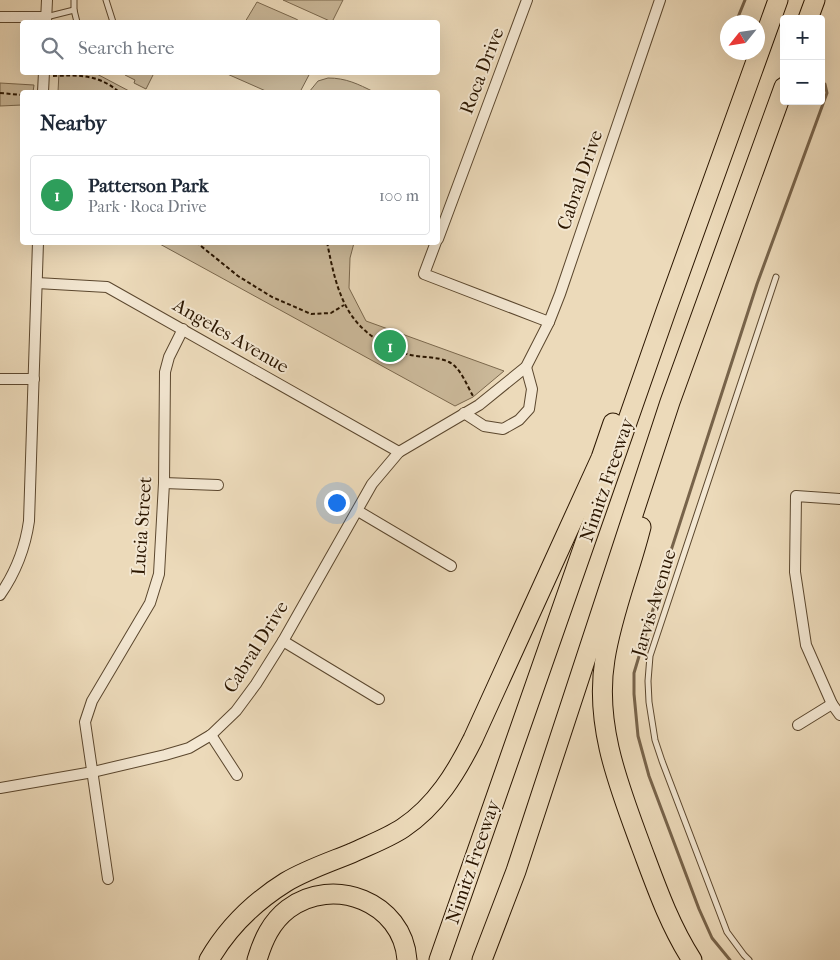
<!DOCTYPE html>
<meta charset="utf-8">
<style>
body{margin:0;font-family:"IM FELL French Canon",serif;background:#f2f2f3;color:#1f2937}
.controls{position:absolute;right:15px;top:15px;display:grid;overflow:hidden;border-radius:5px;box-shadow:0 5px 20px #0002}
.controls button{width:45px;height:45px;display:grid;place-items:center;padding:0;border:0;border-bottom:1px solid #e0e1e3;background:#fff;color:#1f2937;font:25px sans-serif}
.compass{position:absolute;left:720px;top:15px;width:45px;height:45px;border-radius:50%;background:#fff;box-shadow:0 5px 20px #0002;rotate:240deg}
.you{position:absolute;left:336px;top:502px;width:18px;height:18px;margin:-12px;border:4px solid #fff;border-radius:50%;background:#1a73e8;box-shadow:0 0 0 8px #1a73e833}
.badge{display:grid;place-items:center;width:32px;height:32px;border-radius:50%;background:#8f2418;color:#fff;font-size:16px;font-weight:700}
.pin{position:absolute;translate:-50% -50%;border:2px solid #fff;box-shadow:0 1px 5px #0006}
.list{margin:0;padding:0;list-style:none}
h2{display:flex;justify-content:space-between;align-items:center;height:65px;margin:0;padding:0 20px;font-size:21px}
h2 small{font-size:16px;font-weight:400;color:#747a83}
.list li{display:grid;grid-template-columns:32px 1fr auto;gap:15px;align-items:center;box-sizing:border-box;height:80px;margin:0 10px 10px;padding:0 10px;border:1px solid #e0e1e3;border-radius:5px}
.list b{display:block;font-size:19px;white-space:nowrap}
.list p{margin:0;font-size:16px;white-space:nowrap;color:#747a83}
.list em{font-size:16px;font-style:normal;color:#747a83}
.icon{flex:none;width:28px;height:28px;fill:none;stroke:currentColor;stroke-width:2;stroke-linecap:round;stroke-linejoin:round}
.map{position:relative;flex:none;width:840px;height:960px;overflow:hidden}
.search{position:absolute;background:#fff;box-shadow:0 5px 20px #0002;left:20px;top:20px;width:420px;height:55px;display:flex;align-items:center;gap:12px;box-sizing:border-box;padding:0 18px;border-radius:5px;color:#747a83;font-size:19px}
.panel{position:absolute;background:#fff;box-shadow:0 5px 20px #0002;left:20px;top:90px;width:420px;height:155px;border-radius:5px}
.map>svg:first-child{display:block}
.green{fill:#cbb99a;stroke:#7b684d}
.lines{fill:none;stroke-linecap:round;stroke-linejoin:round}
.stream{stroke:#77634a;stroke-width:3}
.lane-casing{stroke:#5b472e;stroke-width:7}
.street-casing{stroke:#5b472e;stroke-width:12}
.highway-casing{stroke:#2b1600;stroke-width:21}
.path{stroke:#2b1600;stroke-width:2;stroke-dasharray:4 2.5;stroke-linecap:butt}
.lane{stroke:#f3e7d2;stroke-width:5}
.street{stroke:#f3e7d2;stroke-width:10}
.highway{stroke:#ecdaba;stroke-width:19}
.labels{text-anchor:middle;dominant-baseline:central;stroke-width:4;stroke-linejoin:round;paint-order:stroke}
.street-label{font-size:19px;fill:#2b1600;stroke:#f3e7d2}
</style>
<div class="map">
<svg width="840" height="960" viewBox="0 0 840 960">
<rect width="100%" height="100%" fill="#ecdaba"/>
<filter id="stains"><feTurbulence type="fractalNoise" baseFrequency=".004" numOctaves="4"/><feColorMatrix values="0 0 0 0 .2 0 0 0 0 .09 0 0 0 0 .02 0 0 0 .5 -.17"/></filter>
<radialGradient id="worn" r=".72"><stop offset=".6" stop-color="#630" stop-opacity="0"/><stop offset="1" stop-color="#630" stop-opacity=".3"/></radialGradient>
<g class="green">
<path d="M283,0H343L332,22Z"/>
<path d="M257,2L296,19L301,22H245Z"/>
<path d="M59,72L95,73L131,92H58Z"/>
<path d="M126,72H154V73L146,89L134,83L135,80L125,75Z"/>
<path d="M225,73V72L310,73L300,92H268Z"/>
<path d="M328,78C346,78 358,84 374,92H309L318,81Z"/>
<path d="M0,83L34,85L33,92H22V105L0,106Z"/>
<path d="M158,243H354L350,258L349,288L366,321L504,371L473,397L455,406Z"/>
</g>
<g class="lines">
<g class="stream">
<path d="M736,22L745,0"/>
<path d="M730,960L712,938L699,909L649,776L638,736L634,694V673L666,566L757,284L827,93L825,84L821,82"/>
</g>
<defs>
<g id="lane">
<path d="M74,0V10L77,22"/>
<path d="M106,0L113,22"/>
<path d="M46,17L74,10"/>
<path d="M749,960L744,955L727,932L662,761L655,740L649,702L648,681L650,656L776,277"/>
</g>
<g id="street">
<path d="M0,17H46"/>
<path d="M46,22L47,0"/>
<path d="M43,92L44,72"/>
<path d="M438,239L527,0"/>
<path d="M436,242L424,274L549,322"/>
<path d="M37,283L107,287L399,452"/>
<path d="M0,379H34"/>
<path d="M464,413L484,426L503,429L519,420L529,409L532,389L526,367"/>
<path d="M164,483L218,485"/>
<path d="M840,499L796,496L795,572L806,645L832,704L840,715"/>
<path d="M358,511L451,566"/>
<path d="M0,595C16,572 25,549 29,521L38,242"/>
<path d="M283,641L379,699"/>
<path d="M798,725L832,704"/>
<path d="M211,735L237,775"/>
<path d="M0,788L93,772L165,755L189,748L211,735L236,711L256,684L283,641L372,484L399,452L479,405L526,367L549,322L560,294L660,0"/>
<path d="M108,879L85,722L92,701L150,603L159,574L164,483L165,372L169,357L183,329"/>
</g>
<g id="highway">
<path d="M808,19L815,0"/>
<path d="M641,527C630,571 612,614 605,659C594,725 619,786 641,846C656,886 669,924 692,960"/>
<path d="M209,960C228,927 254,902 286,882C306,870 330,862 352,853C369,845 388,838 403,828C436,806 456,773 473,739L601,458L613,423"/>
<path d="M257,960C263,940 271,922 288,909C333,875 403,902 407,960"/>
<path d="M439,960L666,311L778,0"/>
<path d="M482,960L516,871L670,402L784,87"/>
</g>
</defs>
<use href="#lane" class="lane-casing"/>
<use href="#street" class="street-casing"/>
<use href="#highway" class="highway-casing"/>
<g class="path">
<path d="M53,76C79,75 98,74 119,92"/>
<path d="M0,93L22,95"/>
<path d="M196,242L238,276L272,297L311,314L331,313L344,305"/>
<path d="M327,242C338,299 348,333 407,354C420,358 437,356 449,362C461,368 467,386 473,396"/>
</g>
<use href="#lane" class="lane"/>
<use href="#street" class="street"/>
<use href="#highway" class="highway"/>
</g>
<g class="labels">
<g class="street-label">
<text transform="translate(482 71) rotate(-69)">Roca Drive</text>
<text transform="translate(580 180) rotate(-71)">Cabral Drive</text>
<text transform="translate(231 336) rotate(30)">Angeles Avenue</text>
<text transform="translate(607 480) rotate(-71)">Nimitz Freeway</text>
<text transform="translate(142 526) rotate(-86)">Lucia Street</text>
<text transform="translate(654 603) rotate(-73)">Jarvis Avenue</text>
<text transform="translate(256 647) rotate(-58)">Cabral Drive</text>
<text transform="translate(473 862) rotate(-71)">Nimitz Freeway</text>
</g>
</g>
<rect width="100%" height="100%" filter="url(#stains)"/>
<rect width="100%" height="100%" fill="url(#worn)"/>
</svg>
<div class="controls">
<button>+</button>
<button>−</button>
</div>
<svg class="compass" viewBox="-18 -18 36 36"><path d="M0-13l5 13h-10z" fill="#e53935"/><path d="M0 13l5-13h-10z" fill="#747a83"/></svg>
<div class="you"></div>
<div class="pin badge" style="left:390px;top:346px;background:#2e9e5b">1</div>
<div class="search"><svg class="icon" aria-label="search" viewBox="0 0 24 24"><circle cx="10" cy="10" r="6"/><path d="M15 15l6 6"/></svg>Search here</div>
<section class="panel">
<h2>Nearby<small></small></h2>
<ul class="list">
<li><span class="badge" style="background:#2e9e5b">1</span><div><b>Patterson Park</b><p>Park · Roca Drive</p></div><em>100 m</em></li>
</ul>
</section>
</div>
